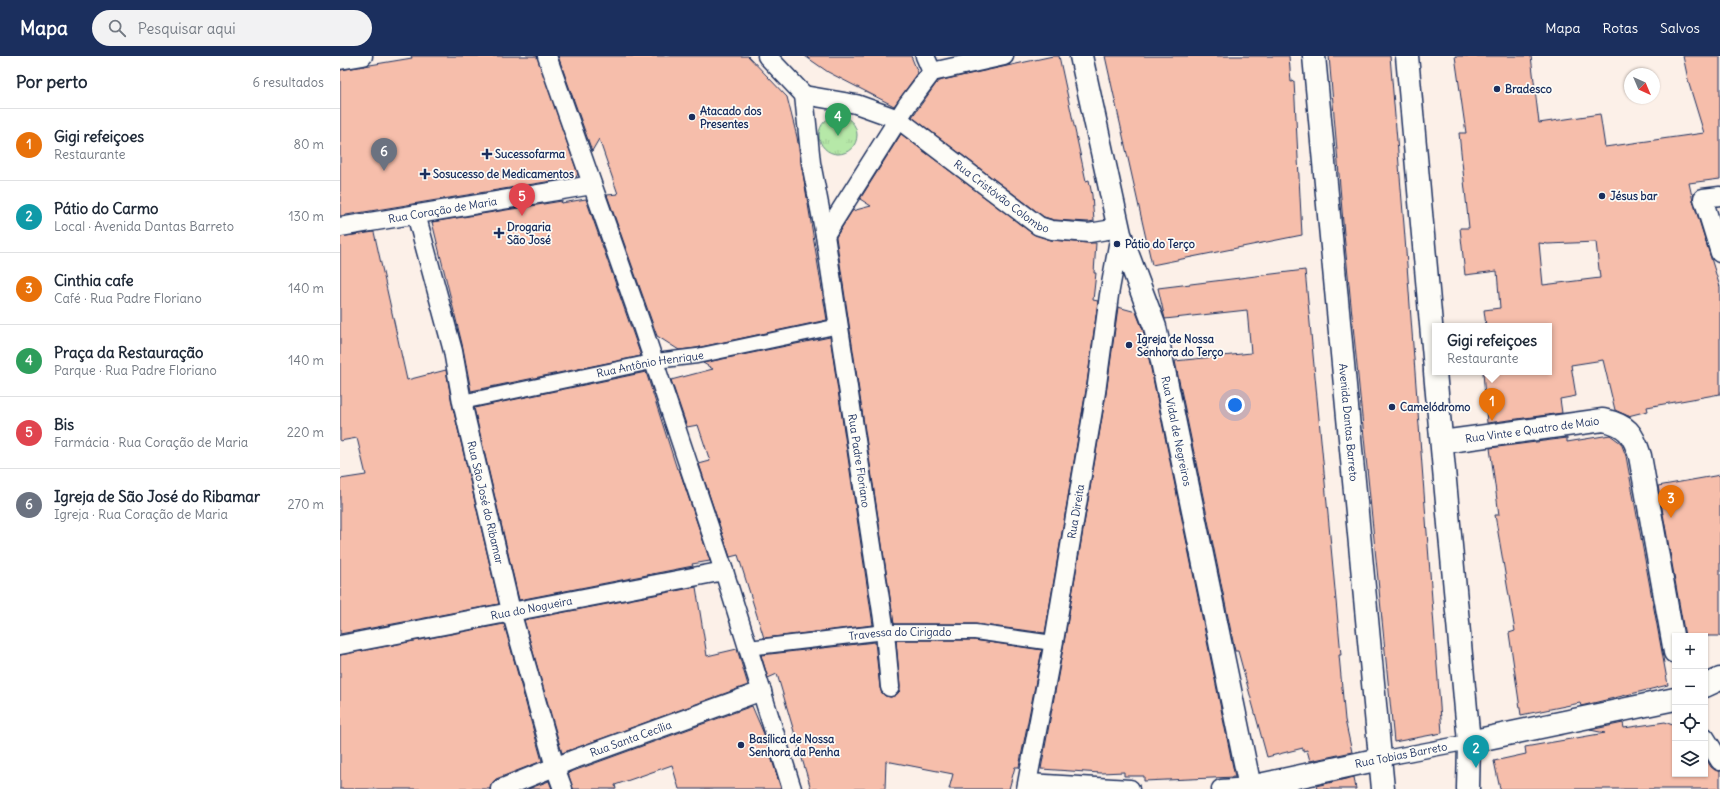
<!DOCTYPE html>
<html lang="pt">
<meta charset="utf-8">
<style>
body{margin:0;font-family:Delius,sans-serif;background:#f2f2f3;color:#1f2937}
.controls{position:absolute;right:12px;bottom:12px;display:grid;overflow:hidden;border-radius:0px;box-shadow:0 1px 3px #0004}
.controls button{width:36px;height:36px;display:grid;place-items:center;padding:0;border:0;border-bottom:1px solid #e0e1e3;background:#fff;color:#1f2937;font:20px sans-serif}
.compass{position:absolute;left:1284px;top:12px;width:36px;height:36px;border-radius:50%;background:#fff;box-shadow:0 1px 3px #0004;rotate:136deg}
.you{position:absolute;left:895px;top:349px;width:14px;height:14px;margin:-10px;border:3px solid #fff;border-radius:50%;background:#1a73e8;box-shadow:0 0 0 6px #1a73e833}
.badge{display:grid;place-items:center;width:26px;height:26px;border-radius:50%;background:#1b2f5e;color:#fff;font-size:13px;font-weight:700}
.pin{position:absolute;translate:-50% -33px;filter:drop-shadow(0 1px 2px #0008)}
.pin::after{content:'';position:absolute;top:21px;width:14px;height:12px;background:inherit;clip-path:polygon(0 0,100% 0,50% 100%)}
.popup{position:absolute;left:1092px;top:267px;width:120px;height:52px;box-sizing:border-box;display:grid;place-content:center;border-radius:0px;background:#fff;filter:drop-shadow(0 1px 3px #0005);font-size:13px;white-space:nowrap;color:#747a83}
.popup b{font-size:15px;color:#1f2937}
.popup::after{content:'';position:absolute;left:50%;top:100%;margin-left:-8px;border:8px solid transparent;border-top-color:#fff}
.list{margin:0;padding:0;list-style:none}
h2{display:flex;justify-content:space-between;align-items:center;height:52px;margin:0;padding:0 16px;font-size:17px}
h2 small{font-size:13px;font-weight:400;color:#747a83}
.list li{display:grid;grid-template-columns:26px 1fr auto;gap:12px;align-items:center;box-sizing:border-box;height:72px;padding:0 16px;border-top:1px solid #e0e1e3}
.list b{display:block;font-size:15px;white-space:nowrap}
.list p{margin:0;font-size:13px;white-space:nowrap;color:#747a83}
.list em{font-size:13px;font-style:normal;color:#747a83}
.icon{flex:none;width:22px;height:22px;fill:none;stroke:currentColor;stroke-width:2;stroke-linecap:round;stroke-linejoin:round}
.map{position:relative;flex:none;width:1380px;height:733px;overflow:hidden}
header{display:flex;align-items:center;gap:24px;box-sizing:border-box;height:56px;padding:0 20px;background:#1b2f5e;color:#fff}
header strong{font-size:19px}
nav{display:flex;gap:22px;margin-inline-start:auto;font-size:14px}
.search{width:280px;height:36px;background:#f2f2f3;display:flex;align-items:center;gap:10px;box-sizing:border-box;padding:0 14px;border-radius:22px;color:#747a83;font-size:15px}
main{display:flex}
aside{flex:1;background:#fff}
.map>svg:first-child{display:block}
.grass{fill:url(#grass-tufts);stroke:#688c83}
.building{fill:#f6beab;stroke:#1b2f5e;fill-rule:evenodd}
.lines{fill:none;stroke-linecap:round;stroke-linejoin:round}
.pedestrian-casing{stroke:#1b2f5e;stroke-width:17}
.minor-casing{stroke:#1b2f5e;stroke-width:21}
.tertiary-casing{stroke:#1b2f5e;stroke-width:25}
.secondary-casing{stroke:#1b2f5e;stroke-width:25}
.pedestrian{stroke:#fdfcf7;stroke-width:14}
.minor{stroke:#fdfcf7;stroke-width:18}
.tertiary{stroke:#fdfcf7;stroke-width:22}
.secondary{stroke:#fdfcf7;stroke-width:22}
.poi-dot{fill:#1b2f5e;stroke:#fdfcf7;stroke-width:1.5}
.labels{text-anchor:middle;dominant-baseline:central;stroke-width:3.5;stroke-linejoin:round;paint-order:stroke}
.poi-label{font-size:11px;font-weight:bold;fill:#1b2f5e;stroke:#fdfcf7;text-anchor:start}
.street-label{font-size:11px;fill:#1b2f5e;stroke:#fdfcf7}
</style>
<header>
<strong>Mapa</strong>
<div class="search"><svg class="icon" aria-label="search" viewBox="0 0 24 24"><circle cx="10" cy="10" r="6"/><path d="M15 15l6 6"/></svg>Pesquisar aqui</div>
<nav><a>Mapa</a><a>Rotas</a><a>Salvos</a></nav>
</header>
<main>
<aside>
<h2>Por perto<small>6 resultados</small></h2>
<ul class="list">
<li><span class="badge" style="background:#e8710a">1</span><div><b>Gigi refeiçoes</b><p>Restaurante</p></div><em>80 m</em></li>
<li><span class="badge" style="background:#0f9aa8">2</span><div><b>Pátio do Carmo</b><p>Local · Avenida Dantas Barreto</p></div><em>130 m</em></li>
<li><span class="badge" style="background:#e8710a">3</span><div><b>Cinthia cafe</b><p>Café · Rua Padre Floriano</p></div><em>140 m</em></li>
<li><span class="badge" style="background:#2e9e5b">4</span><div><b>Praça da Restauração</b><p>Parque · Rua Padre Floriano</p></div><em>140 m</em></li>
<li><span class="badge" style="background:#e0444e">5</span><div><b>Bis</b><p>Farmácia · Rua Coração de Maria</p></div><em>220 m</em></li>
<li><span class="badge" style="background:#6b7280">6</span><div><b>Igreja de São José do Ribamar</b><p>Igreja · Rua Coração de Maria</p></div><em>270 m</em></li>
</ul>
</aside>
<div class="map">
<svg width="1380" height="733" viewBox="0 0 1380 733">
<defs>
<pattern id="grass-tufts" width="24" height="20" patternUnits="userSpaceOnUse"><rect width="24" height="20" fill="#b6e8a8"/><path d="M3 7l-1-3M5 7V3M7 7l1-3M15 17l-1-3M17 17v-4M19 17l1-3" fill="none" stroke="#9cc793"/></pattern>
</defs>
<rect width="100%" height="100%" fill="#fcf0e8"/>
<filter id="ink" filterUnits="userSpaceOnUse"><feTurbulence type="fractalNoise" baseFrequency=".025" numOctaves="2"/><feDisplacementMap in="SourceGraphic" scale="8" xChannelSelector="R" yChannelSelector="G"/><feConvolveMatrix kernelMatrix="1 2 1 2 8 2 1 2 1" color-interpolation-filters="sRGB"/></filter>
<g filter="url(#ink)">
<circle class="grass" cx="498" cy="79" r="19"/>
<g class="building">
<path d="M71,0H197L238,118L236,121L0,160V14L72,2Z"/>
<path d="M218,0H408L447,41L457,81L487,264L356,292L339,294L317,280L267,139L278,138L259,83L252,95Z"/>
<path d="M465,0H571L578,17L554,50L488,16Z"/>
<path d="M713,0H719L746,125L749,124L752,139L754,165L749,166L714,164L704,161L572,61L598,25Z"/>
<path d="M765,0H949L951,26L954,25L962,179L812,209Z"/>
<path d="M989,0H1050L1064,169L1102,677L1054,686L1004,178Z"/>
<path d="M1115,0H1191L1199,67L1260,58L1265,91L1364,77L1349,28L1343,0H1380V123L1349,127L1353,145L1380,231V338L1307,351L1308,355L1288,360L1275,354L1263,304L1231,309L1236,340L1220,343L1222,357L1147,367L1143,316H1209V270H1146L1144,254L1160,252L1157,215L1125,219L1120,172H1129L1119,77H1126ZM1256,186L1260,222L1203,229L1199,187L1208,188Z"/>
<path d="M561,78L693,178L711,184L748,187H756L754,217H756L753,244L758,245L746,334L705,577L635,568H554L496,181L512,155L531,150L520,143Z"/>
<path d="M246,143L301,300L131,335L123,292L92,166L222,145L221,147Z"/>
<path d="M34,176L67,324L106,314L112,348L159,548L0,578V423L26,419L17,382L0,385V181Z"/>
<path d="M965,214L989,469L1001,599H999L1005,664L1012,696L970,705L967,694L963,695V692L927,701L898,595H895L835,305L911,297L907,254L825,263L818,232Z"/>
<path d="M778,251L796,256L803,274L895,721L804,725V720H784V716L761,717L701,713L724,587L766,338Z"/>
<path d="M490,281L533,569L424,582L398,499L390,501L359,408L370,405L358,369L347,371L331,324L373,313L363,307Z"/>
<path d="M306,316L337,413H339L370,505L352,508L353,510L179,544L134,352Z"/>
<path d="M1270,379L1281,387L1286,400L1328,629L1241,650L1240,647L1181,659L1169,577L1175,575L1155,459H1159L1150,392L1227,382V386Z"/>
<path d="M1380,419V580H1345L1318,430Z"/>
<path d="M356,531L367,600L397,593L408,629L222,697L184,564Z"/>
<path d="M164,568L202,705L156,723L152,727L150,733H0V599Z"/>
<path d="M556,584H634L702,594L679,711H675L669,733H609L613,718L546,705L545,733H471L437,618L428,622L421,599L535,586L540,632L542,637L545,640L551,641L556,639L560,635V630Z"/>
<path d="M412,650L424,678L441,733H339L332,709L275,729L276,733H233L228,717Z"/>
<path d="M1325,666L1335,670V718H1365V701L1371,711L1375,714L1380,715V733H1160L1154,705L1186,698L1185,691L1265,677L1250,674L1283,667L1284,672Z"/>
<path d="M1014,721L1016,733H977L976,730Z"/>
<path d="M209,725L212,733H188Z"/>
</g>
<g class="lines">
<defs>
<g id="pedestrian">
<path id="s1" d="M122,346L316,305L357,300L499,270"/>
<path id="s2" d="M408,592L545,576H635L713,587"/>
<path d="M1040,703L1129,686"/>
</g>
<g id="minor">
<path d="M207,0L301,267L384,515L452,733"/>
<path d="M427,0L464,39"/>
<path d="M585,0L592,16"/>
<path d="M0,4L23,0"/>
<path id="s3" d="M464,39L471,107L485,179L545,576L550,631"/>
<path id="s4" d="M464,39L516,48L558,63L699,170L712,174L749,177L779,172"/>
<path d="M1380,140L1363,142L1380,197"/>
<path id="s5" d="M76,158L113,295L122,346L171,555L215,711L223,733"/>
<path id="s6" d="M0,171L252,129"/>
<path d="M485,179L567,49L592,16L664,0"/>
<path id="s7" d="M0,589L384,515"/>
<path d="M1365,681L1380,705"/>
<path d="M688,727L790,733"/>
<path id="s8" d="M160,733L232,704L422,635"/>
<path id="s9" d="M686,733L714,585L756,336L769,239L780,178"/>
<path d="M881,733L910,731"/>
</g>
<g id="tertiary">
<path id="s10" d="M741,0L780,178L815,271L910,731L1040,703"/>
<path id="s11" d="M1102,386L1263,364C1287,369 1293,377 1300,400L1335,596"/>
</g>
<g id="secondary">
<path id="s12" d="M974,0L1043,733"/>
<path d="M1067,0L1095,313"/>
<path d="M1095,316L1129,686L1128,733"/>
<path d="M1365,630L1380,623"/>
<path d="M1129,686L1335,643"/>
</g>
</defs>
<use href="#pedestrian" class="pedestrian-casing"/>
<use href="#minor" class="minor-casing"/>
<use href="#tertiary" class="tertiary-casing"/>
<use href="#secondary" class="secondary-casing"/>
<use href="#pedestrian" class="pedestrian"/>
<use href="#minor" class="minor"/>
<use href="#tertiary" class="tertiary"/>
<use href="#secondary" class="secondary"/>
</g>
</g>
<g class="poi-dot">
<circle cx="1157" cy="33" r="4"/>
<circle cx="352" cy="61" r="4"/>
<path d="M145 92h4v4h4v4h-4v4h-4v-4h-4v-4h4z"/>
<path d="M83 112h4v4h4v4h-4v4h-4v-4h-4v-4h4z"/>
<circle cx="1262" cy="140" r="4"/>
<path d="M157 171h4v4h4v4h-4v4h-4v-4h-4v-4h4z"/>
<circle cx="777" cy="188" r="4"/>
<circle cx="789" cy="289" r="4"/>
<circle cx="1052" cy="351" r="4"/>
<circle cx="401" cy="689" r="4"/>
</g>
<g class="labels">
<g class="poi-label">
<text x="1165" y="33">Bradesco</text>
<text x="360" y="55">Atacado dos<tspan x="360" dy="13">Presentes</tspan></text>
<text x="155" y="98">Sucessofarma</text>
<text x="93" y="118">Sosucesso de Medicamentos</text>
<text x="1270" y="140">Jésus bar</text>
<text x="167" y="171">Drogaria<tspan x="167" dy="13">São José</tspan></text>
<text x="785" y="188">Pátio do Terço</text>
<text x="797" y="283">Igreja de Nossa<tspan x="797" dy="13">Senhora do Terço</tspan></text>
<text x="1060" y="351">Camelódromo</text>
<text x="409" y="683">Basílica de Nossa<tspan x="409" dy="13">Senhora da Penha</tspan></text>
</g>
<g class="street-label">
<text stroke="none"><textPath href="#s4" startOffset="227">Rua Cristóvão Colombo</textPath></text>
<text stroke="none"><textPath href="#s6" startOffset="104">Rua Coração de Maria</textPath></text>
<text stroke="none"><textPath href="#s1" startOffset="192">Rua Antônio Henrique</textPath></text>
<text stroke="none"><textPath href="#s12" startOffset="368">Avenida Dantas Barreto</textPath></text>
<text stroke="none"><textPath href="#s11" startOffset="91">Rua Vinte e Quatro de Maio</textPath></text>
<text stroke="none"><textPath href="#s10" startOffset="388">Rua Vidal de Negreiros</textPath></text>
<text stroke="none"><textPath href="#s3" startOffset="370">Rua Padre Floriano</textPath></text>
<text stroke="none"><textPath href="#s5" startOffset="297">Rua São José do Ribamar</textPath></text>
<text stroke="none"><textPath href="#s9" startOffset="282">Rua Direita</textPath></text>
<text stroke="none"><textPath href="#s7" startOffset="195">Rua do Nogueira</textPath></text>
<text stroke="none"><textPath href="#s2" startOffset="153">Travessa do Cirigado</textPath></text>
<text stroke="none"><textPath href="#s8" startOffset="140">Rua Santa Cecília</textPath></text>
<text transform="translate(1061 699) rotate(-11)">Rua Tobias Barreto</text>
</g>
</g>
</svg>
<div class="controls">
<button>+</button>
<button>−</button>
<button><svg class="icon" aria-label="locate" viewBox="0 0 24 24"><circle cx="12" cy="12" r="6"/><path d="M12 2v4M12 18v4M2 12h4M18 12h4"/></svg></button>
<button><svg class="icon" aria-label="layers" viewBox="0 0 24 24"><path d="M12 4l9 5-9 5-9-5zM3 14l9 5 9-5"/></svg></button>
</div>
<svg class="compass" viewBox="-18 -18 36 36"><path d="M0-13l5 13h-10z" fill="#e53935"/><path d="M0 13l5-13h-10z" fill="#747a83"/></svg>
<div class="you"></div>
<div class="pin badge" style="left:1152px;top:365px;background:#e8710a">1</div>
<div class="popup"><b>Gigi refeiçoes</b>Restaurante</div>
<div class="pin badge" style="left:1136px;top:712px;background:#0f9aa8">2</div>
<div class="pin badge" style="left:1331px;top:462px;background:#e8710a">3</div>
<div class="pin badge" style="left:498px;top:80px;background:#2e9e5b">4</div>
<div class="pin badge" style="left:182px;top:160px;background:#e0444e">5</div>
<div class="pin badge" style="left:44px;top:115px;background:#6b7280">6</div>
</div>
</main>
